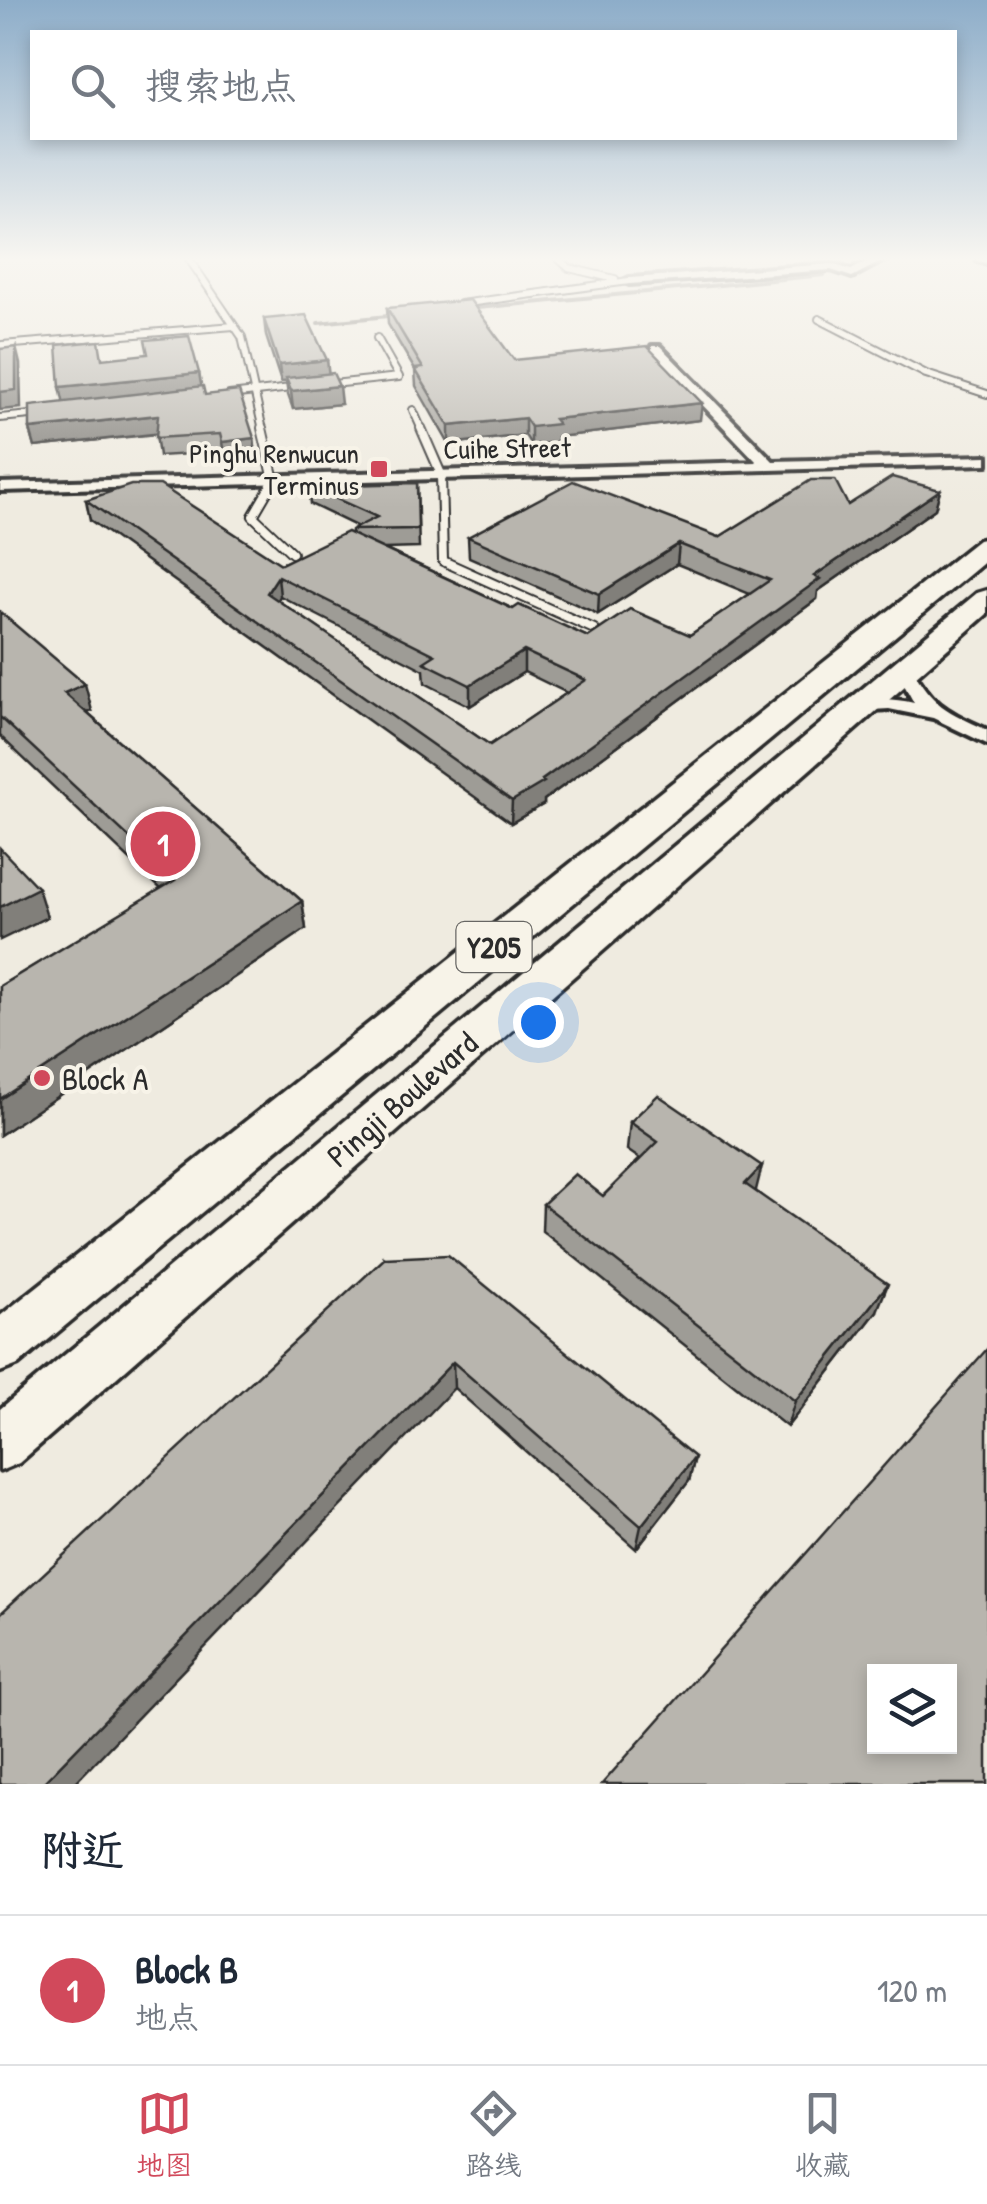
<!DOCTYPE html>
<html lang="zh">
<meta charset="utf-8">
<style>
body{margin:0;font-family:"Patrick Hand","LXGW WenKai TC",sans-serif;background:#f6f6f7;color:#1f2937}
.controls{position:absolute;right:30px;bottom:30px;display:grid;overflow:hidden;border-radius:0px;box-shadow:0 5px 15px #0003}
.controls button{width:90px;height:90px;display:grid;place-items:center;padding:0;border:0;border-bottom:2px solid #e0e1e3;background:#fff;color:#1f2937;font:50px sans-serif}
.you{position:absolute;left:538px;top:1022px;width:35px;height:35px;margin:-25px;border:8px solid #fff;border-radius:50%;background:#1a73e8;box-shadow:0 0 0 15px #1a73e833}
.badge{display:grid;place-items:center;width:65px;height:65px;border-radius:50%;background:#d1495b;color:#fff;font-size:32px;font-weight:700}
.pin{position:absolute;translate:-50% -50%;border:5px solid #fff;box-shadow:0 2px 10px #0006}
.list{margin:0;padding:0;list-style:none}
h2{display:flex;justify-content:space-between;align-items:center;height:130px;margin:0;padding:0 40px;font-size:42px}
h2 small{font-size:32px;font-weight:400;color:#747a83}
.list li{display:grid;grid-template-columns:65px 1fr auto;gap:30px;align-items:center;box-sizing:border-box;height:150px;padding:0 40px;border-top:2px solid #e0e1e3}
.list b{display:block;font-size:38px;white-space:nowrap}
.list p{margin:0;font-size:32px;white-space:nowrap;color:#747a83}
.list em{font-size:32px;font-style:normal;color:#747a83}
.icon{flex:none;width:55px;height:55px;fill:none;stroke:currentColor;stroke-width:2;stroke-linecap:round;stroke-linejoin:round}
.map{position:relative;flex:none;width:987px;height:1784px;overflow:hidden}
.search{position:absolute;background:#fff;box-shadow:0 5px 15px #0003;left:30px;right:30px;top:30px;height:110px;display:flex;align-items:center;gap:25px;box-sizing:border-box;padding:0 35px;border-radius:0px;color:#747a83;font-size:38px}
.sheet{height:280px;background:#fff}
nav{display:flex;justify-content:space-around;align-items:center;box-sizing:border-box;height:140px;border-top:2px solid #e0e1e3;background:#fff;font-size:28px;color:#747a83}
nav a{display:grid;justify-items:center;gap:5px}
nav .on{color:#d1495b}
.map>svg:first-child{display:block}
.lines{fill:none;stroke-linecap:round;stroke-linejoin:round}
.stream{stroke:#74726e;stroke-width:4}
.service-far1-casing{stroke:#2b2b2b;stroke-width:10}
.service-casing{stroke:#2b2b2b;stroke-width:12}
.minor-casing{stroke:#2b2b2b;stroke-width:8}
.primary-casing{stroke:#2b2b2b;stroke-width:7}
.service-far1{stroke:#f7f3e8;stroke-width:6}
.service{stroke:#f7f3e8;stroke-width:8}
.minor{fill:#f7f3e8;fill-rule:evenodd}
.primary{fill:#f7f3e8;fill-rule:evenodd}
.wall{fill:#9e9c96;stroke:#2b2b2b;stroke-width:2.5;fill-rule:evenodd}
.shaded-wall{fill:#817f7a;stroke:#2b2b2b;stroke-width:2.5}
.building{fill:#b8b5ae;stroke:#2b2b2b;stroke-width:2.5;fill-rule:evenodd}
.poi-dot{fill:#d1495b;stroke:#f7f3e8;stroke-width:4}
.labels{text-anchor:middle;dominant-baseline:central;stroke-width:8;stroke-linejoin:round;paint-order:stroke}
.far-street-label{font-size:28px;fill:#2b2b2b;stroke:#f7f3e8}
.far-poi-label{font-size:28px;fill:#2b2b2b;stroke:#f7f3e8;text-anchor:end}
.shield{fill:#f7f3e8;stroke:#686764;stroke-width:2.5}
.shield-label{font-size:30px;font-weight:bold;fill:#2b2b2b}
.poi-label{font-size:32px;fill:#2b2b2b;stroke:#f7f3e8;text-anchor:start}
.street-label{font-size:32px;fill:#2b2b2b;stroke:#f7f3e8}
</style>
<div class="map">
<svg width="987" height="1784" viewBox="0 0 987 1784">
<rect width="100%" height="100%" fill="#efebe0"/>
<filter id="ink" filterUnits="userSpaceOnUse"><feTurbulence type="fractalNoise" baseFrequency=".01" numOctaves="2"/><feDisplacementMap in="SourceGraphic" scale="20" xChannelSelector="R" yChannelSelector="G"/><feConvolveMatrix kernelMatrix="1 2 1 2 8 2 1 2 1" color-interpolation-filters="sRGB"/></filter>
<g filter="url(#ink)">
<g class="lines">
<g class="stream">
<path d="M854,264L868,259"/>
<path d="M467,309L824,275"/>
<path d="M318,323L398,315"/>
</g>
<defs>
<g id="service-far1">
<path d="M189,259L242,337L263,430"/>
<path d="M559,259L569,268L615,279"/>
<path d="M460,304L629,281"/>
<path d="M819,319L926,374L987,394"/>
<path d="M2,345L234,326"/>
<path d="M323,385L399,377L377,338"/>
<path d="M229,395L300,387"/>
<path d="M413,410L422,430"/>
<path d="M0,418L41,414"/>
</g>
<g id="service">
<path d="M262,428L274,480L253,516L292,553"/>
<path d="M421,428L441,474L443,561L594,629"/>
</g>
<g id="minor">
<path d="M873,259H886L852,277L831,270L629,284L623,281L629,278L832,264L851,270Z"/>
<path d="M976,259H987V263L977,261Z"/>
<path d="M652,346H660L773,461L987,456V464L0,491V483L757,462L652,352Z"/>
<path d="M905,664L911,666C932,706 947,711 987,730V744L933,718L889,709L854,711V703C876,698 892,698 914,703L896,670Z"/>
</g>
<g id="primary">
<path d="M987,538V560L18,1365L0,1372V1316L978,540Z"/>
<path d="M987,590V614L19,1463L0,1471V1409L977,593Z"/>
</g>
</defs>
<use href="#service-far1" class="service-far1-casing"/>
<use href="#service" class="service-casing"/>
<use href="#minor" class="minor-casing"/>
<use href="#primary" class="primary-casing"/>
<use href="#service-far1" class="service-far1"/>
<use href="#service" class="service"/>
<use href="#minor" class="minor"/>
<use href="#primary" class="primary"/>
</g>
<g class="wall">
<path d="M387,308L514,360L700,420L557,437V442L531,445L525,435L449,444L416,386L415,370L388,324Z"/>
<path d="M264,319L327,360L328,374L341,404L293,409L288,395L286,382H281L266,336Z"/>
<path d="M103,359L199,373L201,387L205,395L254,438L256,457L225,460L223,452L159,456L156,434L35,447L30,429L63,402Z"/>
<path d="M417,483L419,548L384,549L513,609L588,637L690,635L750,594L677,564L598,614L469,557L468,537H719L848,505L940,490L935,509L818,591L817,599L544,800V804L511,823L90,520L86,500L281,564L351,534V530L358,527L310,504L308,486ZM280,596L424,670L425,683L470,706L524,672L567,693L490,745L277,600Z"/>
<path d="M0,612L92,711L87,713L302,901L306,929L0,1135V986L161,889L0,736Z"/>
<path d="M630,1122L756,1191L877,1311L787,1427L542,1231L543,1204L603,1196L640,1159L627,1150Z"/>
<path d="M385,1258L695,1457L689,1481L636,1549L454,1388Z"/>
</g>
<g class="shaded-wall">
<path d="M16,347L20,364L21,408L0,410V392Z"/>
<path d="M327,360L329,377L281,382L279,365Z"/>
<path d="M199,373L202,390L64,405L60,387Z"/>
<path d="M339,386L341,404L293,409L291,391Z"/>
<path d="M702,403L700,420L557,437V442L531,445V427L554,419Z"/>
<path d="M158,415L162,433L35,447L30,429Z"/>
<path d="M525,418V435L449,444V426Z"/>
<path d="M254,438L256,457L225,460L222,442Z"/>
<path d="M940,490L935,509L818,591L817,599L544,800V804L511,823L512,801L542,780L814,576Z"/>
<path d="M679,544L677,564L598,614L599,594Z"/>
<path d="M278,576L280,596L270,614L267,593Z"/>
<path d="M524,651V672L470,706V685Z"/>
<path d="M85,684L92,711L72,720L64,693Z"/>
<path d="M38,888L47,917L0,940V907Z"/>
<path d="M302,901L306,929L0,1135V1099Z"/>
<path d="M762,1166L755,1194L745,1184Z"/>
<path d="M888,1284L877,1311L787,1427L795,1401Z"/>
<path d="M453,1362L454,1388L74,1784H42Z"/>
<path d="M695,1457L689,1481L636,1549L641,1526Z"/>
</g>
<g class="building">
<path d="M470,300L514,360L647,346L702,403L554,419L558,424L531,427L525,418L449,426L415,369L423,368L387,308Z"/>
<path d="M306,315L327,360L279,365L264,319Z"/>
<path d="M189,336L199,373L60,387L57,345L99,341L102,359L148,354L145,340Z"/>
<path d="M16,347V390L0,392V349Z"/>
<path d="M333,373L339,386L291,391L286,378Z"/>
<path d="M203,386L205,395L239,391L254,438L222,442L220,434L156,438L158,415L30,429V406Z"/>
<path d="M892,477L940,490L814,576L820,579L542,780L544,782L512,801L86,500L131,485H160L281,564L347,532L513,609L519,605L588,637L630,609L690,635L770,580L679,544L599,594L468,537L573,481L719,537L811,480H835L848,505ZM278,576L435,655L424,662L470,685L524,651L586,680L490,745L267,593Z"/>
<path d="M417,483L418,529L351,530L377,517L308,486Z"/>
<path d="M0,612L85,684L64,693L302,901L0,1099V986L175,880L0,717Z"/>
<path d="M0,848L38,888L0,907Z"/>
<path d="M658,1095L762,1166L745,1184L888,1284L795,1401L543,1204L575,1174L603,1196L658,1142L630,1122Z"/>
<path d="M448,1255L695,1457L641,1526L453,1362L42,1784H0V1614L385,1258Z"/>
<path d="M987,1349V1784H602ZM874,1672H950V1746H874Z"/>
</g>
</g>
<linearGradient id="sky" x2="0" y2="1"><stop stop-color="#8dadc9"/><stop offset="0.51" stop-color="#f8f6f1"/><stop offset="1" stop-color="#f8f6f1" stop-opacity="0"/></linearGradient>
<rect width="987" height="508" fill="url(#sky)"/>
<g class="poi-dot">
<rect x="369" y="459" width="20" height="20" rx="5"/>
<circle cx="42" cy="1078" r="10"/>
</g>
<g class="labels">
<g class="far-street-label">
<text transform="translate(507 448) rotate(-1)">Cuihe Street</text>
</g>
<g class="far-poi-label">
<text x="359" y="453">Pinghu Renwucun<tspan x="359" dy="32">Terminus</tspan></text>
</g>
<rect class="shield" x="456.5" y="922" width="75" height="50" rx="8"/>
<g class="shield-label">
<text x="494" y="947">Y205</text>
</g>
<g class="poi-label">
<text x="62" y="1078">Block A</text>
</g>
<g class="street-label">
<text transform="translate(402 1099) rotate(-41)">Pingji Boulevard</text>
</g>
</g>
</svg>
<div class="controls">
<button><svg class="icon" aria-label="layers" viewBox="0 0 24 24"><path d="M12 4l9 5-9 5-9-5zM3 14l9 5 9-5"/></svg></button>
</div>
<div class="you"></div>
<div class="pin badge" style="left:163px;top:844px">1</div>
<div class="search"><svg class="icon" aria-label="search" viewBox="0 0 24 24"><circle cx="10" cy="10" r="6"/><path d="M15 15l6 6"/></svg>搜索地点</div>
</div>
<section class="sheet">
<h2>附近<small></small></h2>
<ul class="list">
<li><span class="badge">1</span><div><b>Block B</b><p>地点</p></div><em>120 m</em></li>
</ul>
</section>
<nav>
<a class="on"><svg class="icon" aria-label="map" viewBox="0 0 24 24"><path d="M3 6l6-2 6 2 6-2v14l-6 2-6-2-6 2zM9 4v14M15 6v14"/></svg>地图</a>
<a><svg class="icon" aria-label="directions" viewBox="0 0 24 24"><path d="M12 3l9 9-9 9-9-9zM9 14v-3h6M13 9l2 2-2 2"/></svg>路线</a>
<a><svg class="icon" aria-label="saved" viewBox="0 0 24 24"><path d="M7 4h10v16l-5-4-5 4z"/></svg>收藏</a>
</nav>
